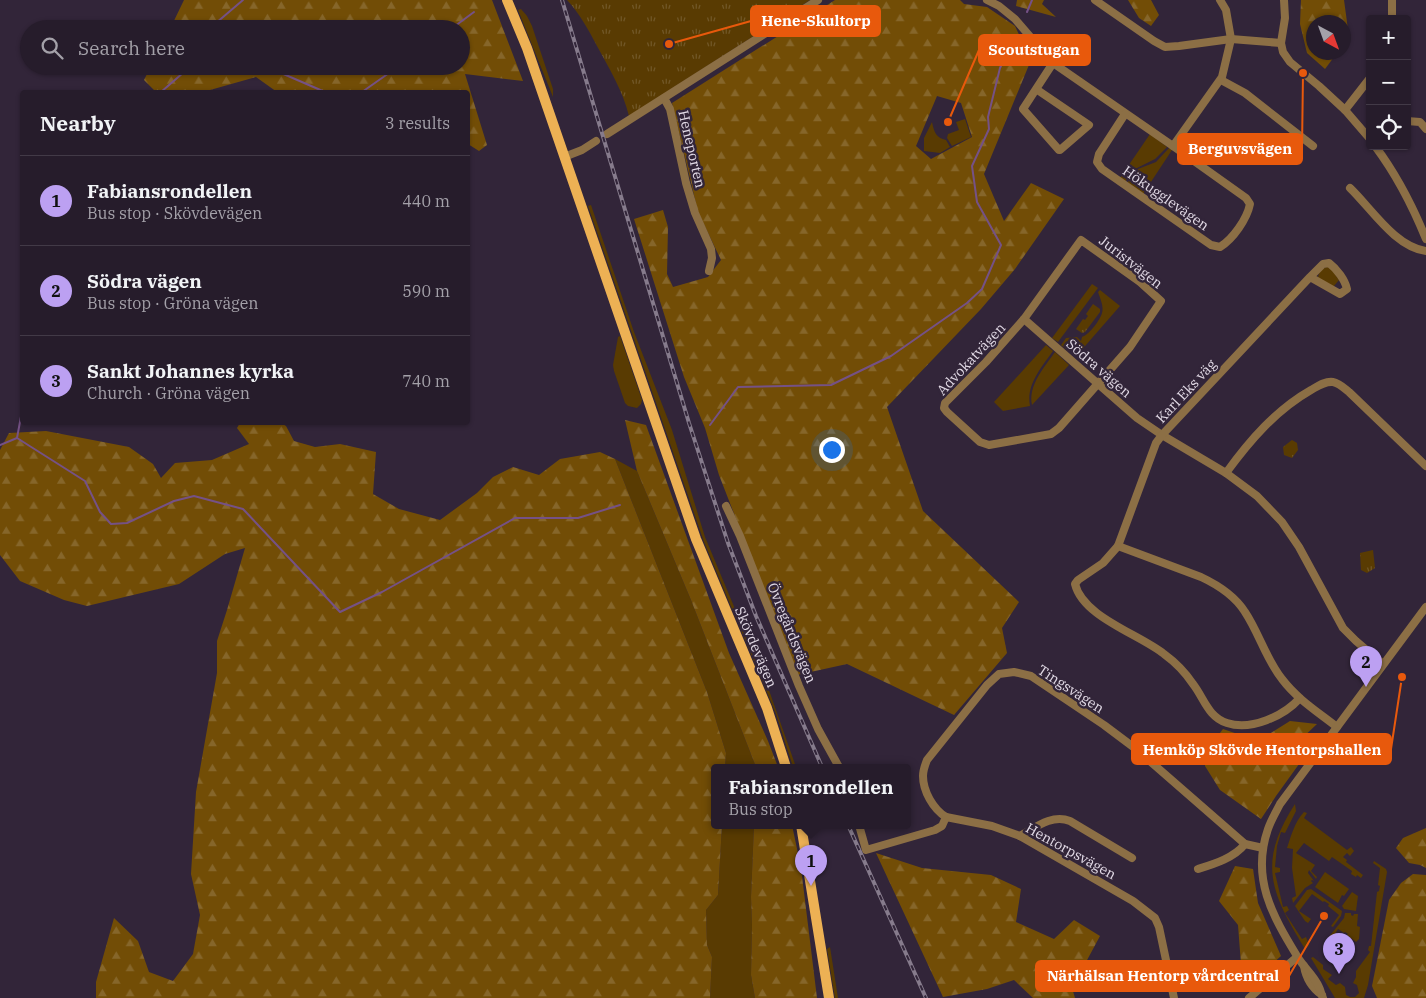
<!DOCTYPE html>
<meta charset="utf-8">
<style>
body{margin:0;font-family:"IBM Plex Serif",serif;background:#2e2533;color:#f1f3f6}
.controls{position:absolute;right:15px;top:15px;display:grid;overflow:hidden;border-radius:5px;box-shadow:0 1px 4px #0004}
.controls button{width:45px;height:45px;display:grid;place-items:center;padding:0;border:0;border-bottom:1px solid #423a47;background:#261c2b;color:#f1f3f6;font:25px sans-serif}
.compass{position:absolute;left:1306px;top:15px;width:45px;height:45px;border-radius:50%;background:#261c2b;box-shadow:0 1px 4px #0004;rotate:139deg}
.you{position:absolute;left:831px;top:449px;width:18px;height:18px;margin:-12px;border:4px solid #fff;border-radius:50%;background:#1a73e8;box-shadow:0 0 0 8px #1a73e833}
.badge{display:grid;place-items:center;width:32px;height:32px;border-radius:50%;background:#bca0f2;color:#111;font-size:16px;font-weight:700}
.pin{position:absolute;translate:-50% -41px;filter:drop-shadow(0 1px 2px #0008)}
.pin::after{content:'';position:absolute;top:26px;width:18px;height:15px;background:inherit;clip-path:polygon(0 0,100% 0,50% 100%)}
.popup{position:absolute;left:711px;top:764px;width:200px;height:65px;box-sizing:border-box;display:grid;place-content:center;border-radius:5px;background:#261c2b;filter:drop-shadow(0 1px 4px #0005);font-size:16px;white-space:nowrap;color:#a4a1a9}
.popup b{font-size:19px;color:#f1f3f6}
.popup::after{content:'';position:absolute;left:50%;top:100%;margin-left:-10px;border:10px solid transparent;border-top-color:#261c2b}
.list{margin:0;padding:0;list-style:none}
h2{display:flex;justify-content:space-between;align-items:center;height:65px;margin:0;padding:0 20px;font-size:21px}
h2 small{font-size:16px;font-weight:400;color:#a4a1a9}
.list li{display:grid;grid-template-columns:32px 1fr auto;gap:15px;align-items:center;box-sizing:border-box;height:90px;padding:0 20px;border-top:1px solid #423a47}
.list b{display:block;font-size:19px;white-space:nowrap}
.list p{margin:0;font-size:16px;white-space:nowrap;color:#a4a1a9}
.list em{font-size:16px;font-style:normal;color:#a4a1a9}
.icon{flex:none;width:28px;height:28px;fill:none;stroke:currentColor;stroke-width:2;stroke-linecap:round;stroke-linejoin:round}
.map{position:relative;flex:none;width:1426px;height:998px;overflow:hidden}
.search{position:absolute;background:#261c2b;box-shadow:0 1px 4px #0004;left:20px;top:20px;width:450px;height:55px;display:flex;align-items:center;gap:12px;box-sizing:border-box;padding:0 18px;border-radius:28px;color:#a4a1a9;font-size:19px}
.panel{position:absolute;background:#261c2b;box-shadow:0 1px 4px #0004;left:20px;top:90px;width:450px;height:335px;border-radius:5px}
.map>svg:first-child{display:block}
.green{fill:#593b02}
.forest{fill:url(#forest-firs);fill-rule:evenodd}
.park{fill:url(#park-tufts)}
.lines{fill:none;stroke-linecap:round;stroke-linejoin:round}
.stream{stroke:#755186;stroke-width:2}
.minor{stroke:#8c6f45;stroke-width:8}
.major{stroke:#edb154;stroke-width:10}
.rail-casing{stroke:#867b8c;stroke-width:4}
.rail{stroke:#322539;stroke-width:2;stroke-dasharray:5.5;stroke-linecap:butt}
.labels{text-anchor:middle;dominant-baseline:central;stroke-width:5;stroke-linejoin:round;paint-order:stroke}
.street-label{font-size:14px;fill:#e2dae6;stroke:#322539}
.leader{fill:none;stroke:#e8590c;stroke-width:2}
.callout-dot{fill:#e8590c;stroke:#322539;stroke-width:2}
.callout{fill:#e8590c;stroke:#e8590c;stroke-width:2}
.callout-label{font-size:15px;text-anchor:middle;font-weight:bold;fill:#fff}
</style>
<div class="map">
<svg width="1426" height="998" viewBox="0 0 1426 998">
<defs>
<pattern id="forest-firs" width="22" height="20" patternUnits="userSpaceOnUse" patternTransform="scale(1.25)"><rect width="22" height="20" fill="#724d06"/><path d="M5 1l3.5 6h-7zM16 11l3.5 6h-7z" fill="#86662a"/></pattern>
<pattern id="park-tufts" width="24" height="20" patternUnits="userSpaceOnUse" patternTransform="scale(1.25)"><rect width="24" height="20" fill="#593b02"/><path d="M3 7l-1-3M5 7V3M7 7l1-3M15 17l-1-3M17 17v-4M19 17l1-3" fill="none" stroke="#715727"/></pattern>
</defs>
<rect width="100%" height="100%" fill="#322539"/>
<g class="green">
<path d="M521,9L527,16L532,26L553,89V97L518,10Z"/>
<path d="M965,119L971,137L952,146L947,138L948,134L959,130L956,122Z"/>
<path d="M932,122C934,132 936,138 946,140L950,147L940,153L924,151V138Z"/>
<path d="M1150,134L1167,147L1155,159L1135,169L1125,182L1120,178Z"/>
<path d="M1169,148L1172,150L1143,194L1127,183L1138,169L1156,162Z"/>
<path d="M591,205L634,332L672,430L705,537L770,693L796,767H793L776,714L704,542L588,206Z"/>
<path d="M1328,267L1332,270L1339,280L1334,286L1332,287L1318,278C1318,273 1323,267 1328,267Z"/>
<path d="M1092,284L1098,288L1058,342L1052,338Z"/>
<path d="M1100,290L1120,306L1079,353L1072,347L1068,351L1061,345L1066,338L1077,337L1081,341L1082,337C1090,334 1100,320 1102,313C1104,307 1100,298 1098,292Z"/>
<path d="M620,336L642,400L641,404L637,408L628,406L625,403L614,371L613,365L618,337Z"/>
<path d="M1046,345L1053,351C1041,368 1026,385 1030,406L1003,411L994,402Z"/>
<path d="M1055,352L1069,365L1032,405C1028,385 1044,368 1055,352Z"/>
<path d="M615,459L637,471L691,600L756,767H725L726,753L707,692Z"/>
<path d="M1295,804L1296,811L1285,833L1281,832L1277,846L1275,867L1280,868V872L1275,873L1283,907L1287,906L1289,910L1285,913L1302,939L1306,937L1309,945L1305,949C1272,894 1256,864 1295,804Z"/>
<path d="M1304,812L1307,813L1304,818L1347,850L1351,847L1354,851L1350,856L1347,853L1343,857L1347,860L1346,862L1363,875L1361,878L1357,875L1356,877L1351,874L1352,871L1332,857L1329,861L1304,843L1296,853L1315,865L1311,871L1317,877L1316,879L1309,870L1308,873L1314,881L1312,880L1311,881L1313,883L1305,888L1293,903L1292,898L1296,896L1292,868L1293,849L1287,848C1291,836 1295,821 1304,812Z"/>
<path d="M722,825H754L751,897L752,925L751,975L755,998H710L712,957L707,945L706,910L718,895Z"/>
<path d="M1374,861L1386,869L1387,872L1368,985L1364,998H1335L1311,958L1313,957L1323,965V969L1332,975L1328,979L1336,985L1340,983L1345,987L1346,995L1350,997H1355L1359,993L1357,985L1353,983L1356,977V971L1370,952L1368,950L1369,946H1371L1377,892L1379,891L1380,886L1378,885L1380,868L1373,863Z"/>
<path d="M1325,872L1349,889L1344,896L1342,895L1338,903L1315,887Z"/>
<path d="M1311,889L1342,911L1341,916L1333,927L1331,926L1339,915L1328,906L1329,904L1324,901L1323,902L1312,894L1299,911L1311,919L1308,923L1305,921L1295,906L1307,890Z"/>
<path d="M1352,892L1358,896L1356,911L1344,909L1342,906Z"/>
<path d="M1345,913H1351V915L1353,916L1354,914H1358L1357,926L1360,927L1359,939L1356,942L1347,935L1348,934L1345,932L1344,933L1338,929L1331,940L1328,938L1344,918Z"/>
<path d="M830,947L838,998H835L827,949Z"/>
</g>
<g class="forest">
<path d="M184,0H492L523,81L465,74L487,145L479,151L468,144V92H277L256,77L203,92H156L144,80L151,66H461V29H170Z"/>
<path d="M835,0H960L964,4L987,7L1015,26L1031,60L984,174L1004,221L1031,183L1064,199L1015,269L981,309L887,407L923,511L1019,602L1002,628L1007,653L954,715L847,664L797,675L719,475L705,428L684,377L634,219L663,210L668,227L667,274L673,287L708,277L721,260L698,212L672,103ZM937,96L961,103L972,137L931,159L916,146Z"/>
<path d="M1017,0H1044L1042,4L1056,17L1016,6Z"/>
<path d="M1128,0H1151L1159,15L1151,26L1139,18Z"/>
<path d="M1301,0H1344L1349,37L1344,44V22H1314V52L1337,53L1325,69L1307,53L1300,24Z"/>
<path d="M625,420L646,425L729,653L768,741L778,767H756L691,600L637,471Z"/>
<path d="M240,423H281L286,426L294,441L315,447L340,444L376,452L373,494L399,509L440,520L477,493L493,477L513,467L539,475L560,459L600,452L615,459L707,692L726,753L725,767H715V825H722L718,895L706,910L707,945L712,957L710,998H96V982L114,918L138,941L149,972L173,981L193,954L200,915L191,874L196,792L217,673V641L227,610L245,548L225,554L179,584L87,606L64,600L20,581L0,555V450L9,433L46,431L129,447L153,464L161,478L175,463L212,460L249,444L237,428Z"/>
<path d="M1290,721L1317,724L1298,742L1307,753L1276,796L1261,819L1220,790L1205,766V753L1223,729L1258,741Z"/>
<path d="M754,825H792L801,868L817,998H755L751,975L752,925L751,897Z"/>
<path d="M1426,828V868L1420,865L1409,863L1396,848L1403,838Z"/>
<path d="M876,853L922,868L991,875L1021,889L1016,922L1054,939L1074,920L1100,936L1072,988L1075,998H1033L1014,980L987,989L943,997Z"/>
<path d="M1235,866L1253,869L1258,903L1281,956L1243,990L1238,925L1219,901Z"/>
<path d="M1413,874L1426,875V998H1377L1372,986L1389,900L1401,883Z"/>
</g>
<g class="park">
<path d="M567,0H810L629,116C623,91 609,68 597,46C588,29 580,14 567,0Z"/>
<path d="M1093,304L1100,309V312L1085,332L1082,333L1076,329L1083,319L1085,320L1088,316L1086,314Z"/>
<path d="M1292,440L1297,443L1298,450L1292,458L1284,455L1283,447Z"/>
<path d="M1373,550L1375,568L1367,573L1361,570L1360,553Z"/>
</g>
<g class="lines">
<g class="stream">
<path d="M1027,12L1032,0"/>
<path d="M209,29L243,0"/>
<path d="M451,29L474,12"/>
<path d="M265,66L325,92"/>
<path d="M161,92L191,66"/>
<path d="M362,92L399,66"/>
<path d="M22,230L21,232L22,263"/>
<path d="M710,425L738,387L831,385L891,356L967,303L982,289L1001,245L977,202L972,166L989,129L988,117L1000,68L1014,39"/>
<path d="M17,438L85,481L100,512L111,524L127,523L174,501L194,496L243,509L340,612L382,592L515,518H578L620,505"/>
<path d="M17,438L22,411"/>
<path d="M0,445L17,438"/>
</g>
<g class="minor">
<path d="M987,0L999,6L1015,19L1053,63L1173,146L1222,77L1231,39L1226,10L1220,0"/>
<path d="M1095,0L1154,41L1165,47L1179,46L1231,39L1281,43"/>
<path d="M1284,0L1285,18L1281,43L1283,52L1290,62L1319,86L1345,110L1370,139"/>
<path d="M1392,0V19"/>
<path d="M1221,80L1245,93L1313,146"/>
<path d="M1036,89L1089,125L1060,150H1059L1023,109L1053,63"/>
<path d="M664,98L670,109L686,183L695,213L711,249L712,258L709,271"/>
<path d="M1345,110L1370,78"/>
<path d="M1125,114L1099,154L1097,162L1102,169L1211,245L1220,247C1233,239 1247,219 1250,204L1246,198L1173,146"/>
<path d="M1407,121L1420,122L1426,129"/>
<path d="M607,134L818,0"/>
<path d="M1375,146C1396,174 1413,207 1426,239"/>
<path d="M564,157L582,150L596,141"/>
<path d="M1350,188C1371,208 1395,247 1426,251"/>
<path d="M1081,240L1140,282L1161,301L1130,347L1059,428L1051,434L989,445L980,442L947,412L944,408L945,403L986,362L1024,319Z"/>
<path d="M1024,319L1137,418L1162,435L1226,473L1257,496L1282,522L1299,547L1343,628L1356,641L1383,664"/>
<path d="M1226,473C1250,440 1276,410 1311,390C1318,386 1325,381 1333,382C1339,383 1344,388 1349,392L1426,466"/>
<path d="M726,506L740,536L799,686L818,729L839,767"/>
<path d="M1118,546L1156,443L1162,435L1310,277L1340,294L1347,289C1345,280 1337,269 1329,263L1323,264L1310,277"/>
<path d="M1300,698C1284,716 1251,731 1227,723C1208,717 1204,698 1193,684C1185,672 1175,662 1164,654C1139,634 1083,617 1075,584L1078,580L1103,563L1118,546L1201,577C1218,585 1235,596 1245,612C1259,633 1266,659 1282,679C1297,699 1318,712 1337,727"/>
<path d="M946,817C933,809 923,791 923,776C923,771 925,765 927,760L987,685L999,674L1014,672L1031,676L1104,725L1136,749L1245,844L1263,848"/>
<path d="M859,825L866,850L935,830L942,826L946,817L992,826L1020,836L1133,901L1155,918L1159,927L1174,998"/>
<path d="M1020,836C1036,827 1052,814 1070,821L1132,858"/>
<path d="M1198,869C1214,864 1234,858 1245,844"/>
<path d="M1304,966C1306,978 1312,988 1322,995"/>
<path d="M1249,998L1297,957"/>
<path d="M1323,998C1321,994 1321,991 1319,987C1314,975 1303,967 1297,956C1272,915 1251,878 1268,829C1271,820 1276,812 1280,804L1426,607"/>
</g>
<g class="major">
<path d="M507,0L527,48L696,539L767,708L786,767"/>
<path d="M801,825L829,998"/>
</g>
<defs>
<g id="rail">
<path d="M562,0L689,423L728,543L756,616L822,767"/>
<path d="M848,825L926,998"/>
</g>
</defs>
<use href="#rail" class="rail-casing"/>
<use href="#rail" class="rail"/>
</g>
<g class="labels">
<g class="street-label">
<text transform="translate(692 149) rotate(77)">Heneporten</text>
<text transform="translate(1166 198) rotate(35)">Hökugglevägen</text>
<text transform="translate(1131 262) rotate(38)">Juristvägen</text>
<text transform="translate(971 359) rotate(-47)">Advokatvägen</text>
<text transform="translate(1099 368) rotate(41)">Södra vägen</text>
<text transform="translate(1186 391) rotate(-47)">Karl Eks väg</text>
<text transform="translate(792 633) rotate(68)">Övregårdsvägen</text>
<text transform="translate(756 647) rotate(67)">Skövdevägen</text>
<text transform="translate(1071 689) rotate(33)">Tingsvägen</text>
<text transform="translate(1071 851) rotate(29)">Hentorpsvägen</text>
</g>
</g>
<path class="leader" d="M669 44L751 21M948 122L979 50M1303 73L1302 149M1402 677L1391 749M1324 916L1289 976"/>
<g class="callout-dot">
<circle cx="669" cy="44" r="5"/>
<circle cx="948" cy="122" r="5"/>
<circle cx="1303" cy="73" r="5"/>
<circle cx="1402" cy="677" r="5"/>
<circle cx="1324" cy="916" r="5"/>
</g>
<g class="callout">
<rect x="751" y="6" width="129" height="30" rx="5"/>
<rect x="979" y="35" width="111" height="30" rx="5"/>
<rect x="1178" y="134" width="124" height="30" rx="5"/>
<rect x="1132" y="734" width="259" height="30" rx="5"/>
<rect x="1036" y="961" width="253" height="30" rx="5"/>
</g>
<g class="callout-label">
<text x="816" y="26">Hene-Skultorp</text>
<text x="1034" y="55">Scoutstugan</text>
<text x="1240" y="154">Berguvsvägen</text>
<text x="1262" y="755">Hemköp Skövde Hentorpshallen</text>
<text x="1163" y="981">Närhälsan Hentorp vårdcentral</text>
</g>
</svg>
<div class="controls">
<button>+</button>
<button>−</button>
<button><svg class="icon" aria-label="locate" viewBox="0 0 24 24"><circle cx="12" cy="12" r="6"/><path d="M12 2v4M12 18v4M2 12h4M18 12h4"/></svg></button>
</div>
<svg class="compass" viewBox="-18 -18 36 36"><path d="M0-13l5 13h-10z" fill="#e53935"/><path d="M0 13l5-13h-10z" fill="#a4a1a9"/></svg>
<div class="you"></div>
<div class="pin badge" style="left:811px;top:886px">1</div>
<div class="popup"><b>Fabiansrondellen</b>Bus stop</div>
<div class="pin badge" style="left:1366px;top:687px">2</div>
<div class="pin badge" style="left:1339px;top:974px">3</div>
<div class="search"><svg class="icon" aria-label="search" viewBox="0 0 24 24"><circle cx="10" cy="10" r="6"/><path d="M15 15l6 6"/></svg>Search here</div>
<section class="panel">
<h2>Nearby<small>3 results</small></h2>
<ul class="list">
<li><span class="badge">1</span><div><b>Fabiansrondellen</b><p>Bus stop · Skövdevägen</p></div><em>440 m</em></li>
<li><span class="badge">2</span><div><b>Södra vägen</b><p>Bus stop · Gröna vägen</p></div><em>590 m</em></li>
<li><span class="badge">3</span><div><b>Sankt Johannes kyrka</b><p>Church · Gröna vägen</p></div><em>740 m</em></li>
</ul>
</section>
</div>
